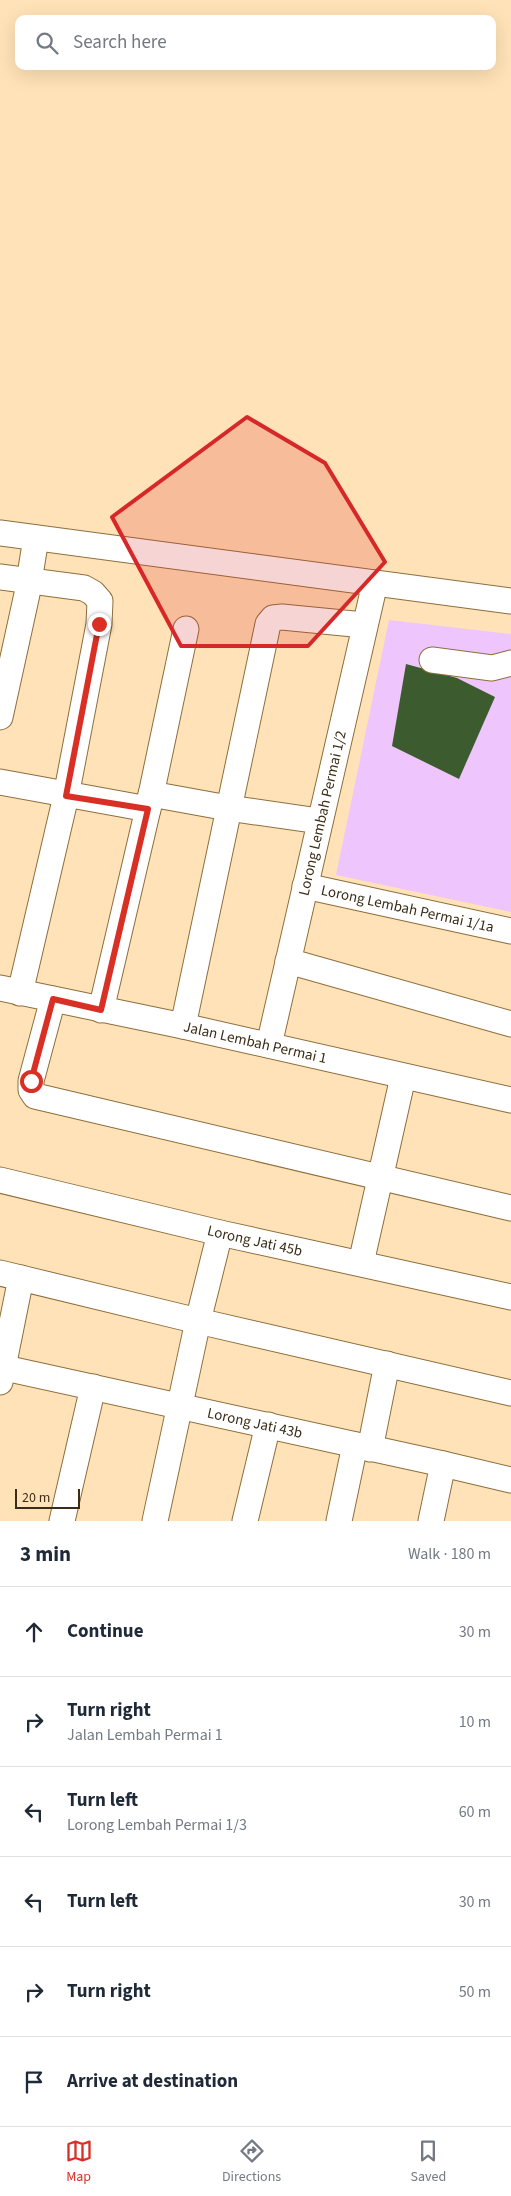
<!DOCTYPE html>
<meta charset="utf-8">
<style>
body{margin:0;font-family:"Source Sans 3",sans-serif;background:#f2f2f3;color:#1f2937}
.scale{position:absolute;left:15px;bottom:12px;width:65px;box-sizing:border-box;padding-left:5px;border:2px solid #3a2c17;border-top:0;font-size:14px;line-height:18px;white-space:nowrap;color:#3a2c17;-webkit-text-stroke:4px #ffe2b7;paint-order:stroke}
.stop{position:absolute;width:15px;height:15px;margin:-11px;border:4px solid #d93025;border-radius:50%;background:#fff}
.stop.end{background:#d93025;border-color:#fff;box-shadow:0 1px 5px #0008}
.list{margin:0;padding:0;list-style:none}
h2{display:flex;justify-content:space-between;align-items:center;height:65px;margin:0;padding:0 20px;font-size:21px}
h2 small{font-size:16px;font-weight:400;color:#747a83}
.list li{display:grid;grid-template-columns:32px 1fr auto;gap:15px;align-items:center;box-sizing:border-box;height:90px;padding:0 20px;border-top:1px solid #e0e1e3}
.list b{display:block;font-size:19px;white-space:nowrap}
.list p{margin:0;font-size:16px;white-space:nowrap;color:#747a83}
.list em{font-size:16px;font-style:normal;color:#747a83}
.icon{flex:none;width:28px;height:28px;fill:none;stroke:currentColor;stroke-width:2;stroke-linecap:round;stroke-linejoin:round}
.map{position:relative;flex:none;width:511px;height:1521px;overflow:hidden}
.search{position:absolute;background:#fff;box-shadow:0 5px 20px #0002;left:15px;right:15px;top:15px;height:55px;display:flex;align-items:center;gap:12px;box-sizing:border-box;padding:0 18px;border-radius:10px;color:#747a83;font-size:19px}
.sheet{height:605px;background:#fff}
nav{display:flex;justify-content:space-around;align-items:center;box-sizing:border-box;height:70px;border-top:1px solid #e0e1e3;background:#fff;font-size:14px;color:#747a83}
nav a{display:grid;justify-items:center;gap:2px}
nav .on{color:#d93025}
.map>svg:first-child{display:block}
.green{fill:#efc5fd}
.building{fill:#3c5c2f}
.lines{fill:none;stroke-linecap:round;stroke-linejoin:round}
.minor-casing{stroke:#8e6e3b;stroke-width:27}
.minor{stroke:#fff;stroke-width:25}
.route{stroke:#d93025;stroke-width:6}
.marked{fill:#d62828;fill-opacity:0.2;stroke:#d62828;stroke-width:4;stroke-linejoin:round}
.labels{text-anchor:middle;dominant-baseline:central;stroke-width:5;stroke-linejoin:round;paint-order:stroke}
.street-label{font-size:15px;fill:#3a2c17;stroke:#ffe2b7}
</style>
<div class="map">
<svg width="511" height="1521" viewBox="0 0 511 1521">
<rect width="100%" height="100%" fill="#ffe2b7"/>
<path class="green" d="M389,620L511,634V912L336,875Z"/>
<path class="building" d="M406,664L457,678L495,697L459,779L392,746Z"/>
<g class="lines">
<defs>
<g id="minor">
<path d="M0,533L511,601"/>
<path d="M0,577L84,588L93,593L100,601L99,624L66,796L20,993"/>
<path d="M432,660L492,668L511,663"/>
<path d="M0,717L27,594L36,538"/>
<path d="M0,782L148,809"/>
<path d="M151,794L228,808L319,821"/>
<path id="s1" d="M305,886L511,931"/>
<path d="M288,961L511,1024"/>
<path id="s2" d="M0,988L183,1026L511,1100"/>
<path d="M53,999L31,1081V1090L35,1096L511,1208"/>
<path d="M101,1010L148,809L186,629"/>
<path d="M183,1026L268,624L273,618L282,617L364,625"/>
<path id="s3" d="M269,1045L375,583"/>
<path id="s4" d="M0,1180L220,1233L511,1297"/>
<path d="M361,1263L403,1077"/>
<path d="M0,1273L198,1321L511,1393"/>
<path id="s5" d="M0,1367L443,1464L511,1480"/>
<path d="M0,1382L21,1278"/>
<path d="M370,1449L387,1364"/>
<path d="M62,1521L93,1387"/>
<path d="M155,1521L198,1321L220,1233"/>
<path d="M245,1521L268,1425"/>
<path d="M339,1521L355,1445"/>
<path d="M431,1521L443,1464"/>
</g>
</defs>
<use href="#minor" class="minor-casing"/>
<use href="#minor" class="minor"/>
</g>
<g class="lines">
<path class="route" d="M31,1081L53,999L101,1010L148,809L66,796L99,624"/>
</g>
<path class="marked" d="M247,417L325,463L385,562L308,646H181L112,517Z"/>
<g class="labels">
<g class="street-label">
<text stroke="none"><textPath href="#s3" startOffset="238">Lorong Lembah Permai 1/2</textPath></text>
<text stroke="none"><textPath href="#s1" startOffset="105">Lorong Lembah Permai 1/1a</textPath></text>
<text stroke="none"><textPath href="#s2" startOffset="261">Jalan Lembah Permai 1</textPath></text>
<text stroke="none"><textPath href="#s4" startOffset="262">Lorong Jati 45b</textPath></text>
<text stroke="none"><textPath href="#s5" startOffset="261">Lorong Jati 43b</textPath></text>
</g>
</g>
</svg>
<div class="scale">20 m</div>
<div class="stop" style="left:31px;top:1081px"></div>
<div class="stop end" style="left:99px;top:624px"></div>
<div class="search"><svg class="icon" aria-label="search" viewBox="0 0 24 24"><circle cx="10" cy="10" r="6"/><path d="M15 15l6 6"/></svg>Search here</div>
</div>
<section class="sheet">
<h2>3 min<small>Walk · 180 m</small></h2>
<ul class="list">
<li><svg class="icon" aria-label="ahead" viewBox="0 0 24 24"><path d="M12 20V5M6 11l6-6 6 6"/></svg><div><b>Continue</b></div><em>30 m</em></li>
<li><svg class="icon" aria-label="right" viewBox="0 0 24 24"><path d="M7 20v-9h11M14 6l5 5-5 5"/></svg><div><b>Turn right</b><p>Jalan Lembah Permai 1</p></div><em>10 m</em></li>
<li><svg class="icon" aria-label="left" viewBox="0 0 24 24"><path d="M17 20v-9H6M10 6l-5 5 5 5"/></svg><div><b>Turn left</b><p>Lorong Lembah Permai 1/3</p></div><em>60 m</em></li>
<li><svg class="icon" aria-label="left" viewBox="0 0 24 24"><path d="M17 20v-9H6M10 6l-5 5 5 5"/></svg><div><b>Turn left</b></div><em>30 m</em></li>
<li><svg class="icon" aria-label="right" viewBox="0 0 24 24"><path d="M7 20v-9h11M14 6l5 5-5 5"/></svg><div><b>Turn right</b></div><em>50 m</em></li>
<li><svg class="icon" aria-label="arrive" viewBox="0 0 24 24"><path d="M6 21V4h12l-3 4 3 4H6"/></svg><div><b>Arrive at destination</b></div></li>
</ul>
</section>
<nav>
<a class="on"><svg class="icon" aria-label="map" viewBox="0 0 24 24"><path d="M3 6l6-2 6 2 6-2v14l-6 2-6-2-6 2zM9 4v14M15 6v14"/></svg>Map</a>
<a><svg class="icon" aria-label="directions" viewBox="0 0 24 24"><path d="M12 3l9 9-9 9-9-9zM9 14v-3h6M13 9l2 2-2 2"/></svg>Directions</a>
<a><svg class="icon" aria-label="saved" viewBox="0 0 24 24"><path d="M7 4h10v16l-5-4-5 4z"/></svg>Saved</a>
</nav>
